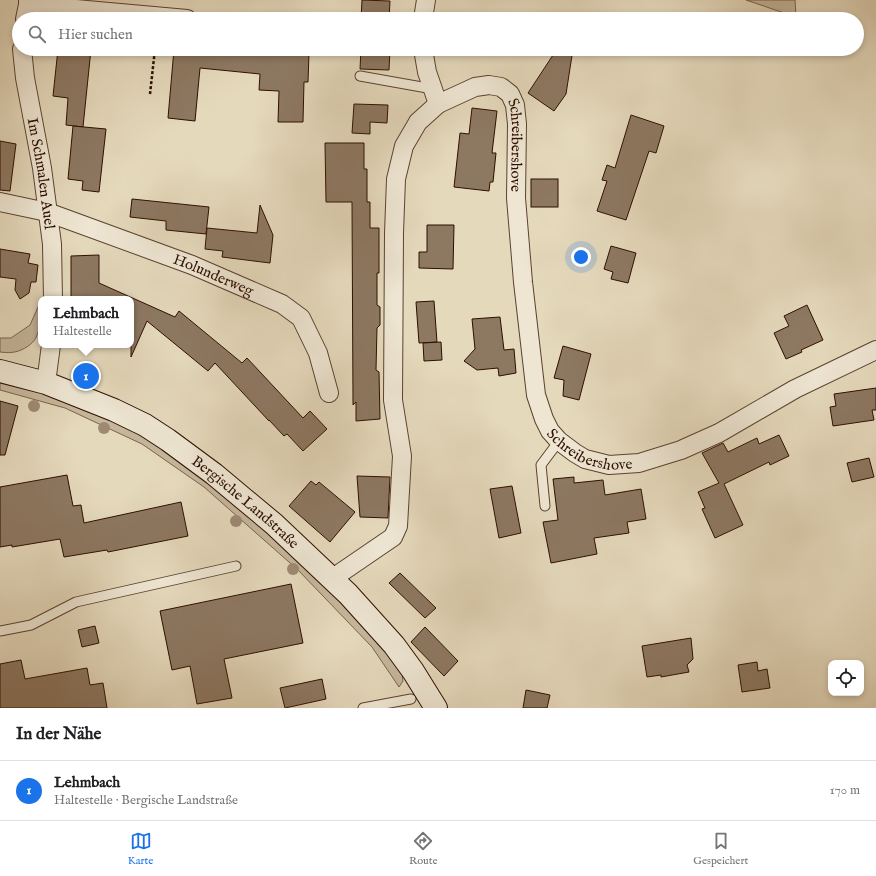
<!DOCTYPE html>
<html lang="de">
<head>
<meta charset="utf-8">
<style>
  :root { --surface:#fff; --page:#f6f6f6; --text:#202124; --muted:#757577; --line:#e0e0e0; --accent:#1a73e8 }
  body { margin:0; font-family:"IM FELL English",serif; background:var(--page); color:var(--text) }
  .controls { position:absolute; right:12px; bottom:12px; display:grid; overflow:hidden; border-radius:8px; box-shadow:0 2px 6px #0003 }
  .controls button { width:36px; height:36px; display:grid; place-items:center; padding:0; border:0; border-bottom:1px solid var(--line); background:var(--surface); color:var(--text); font:20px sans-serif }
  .you { position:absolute; left:581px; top:257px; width:14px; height:14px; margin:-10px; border:3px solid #fff; border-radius:50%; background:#1a73e8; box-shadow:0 0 0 6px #1a73e833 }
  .badge { display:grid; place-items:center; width:26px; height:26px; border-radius:50%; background:var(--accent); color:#fff; font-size:13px; font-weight:700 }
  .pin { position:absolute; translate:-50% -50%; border:2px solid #fff; box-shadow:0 1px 4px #0006 }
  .popup { position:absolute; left:38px; top:296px; width:96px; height:52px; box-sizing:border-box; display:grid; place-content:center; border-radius:8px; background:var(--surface); filter:drop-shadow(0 1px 3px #0005); font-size:13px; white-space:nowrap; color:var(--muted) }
  .popup b { font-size:15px; color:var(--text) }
  .popup::after { content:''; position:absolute; left:50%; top:100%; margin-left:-8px; border:8px solid transparent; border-top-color:var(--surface) }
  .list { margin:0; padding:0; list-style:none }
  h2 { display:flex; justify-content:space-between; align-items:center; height:52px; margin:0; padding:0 16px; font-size:17px }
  h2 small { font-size:13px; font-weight:400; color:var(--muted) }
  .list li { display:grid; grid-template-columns:26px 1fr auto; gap:12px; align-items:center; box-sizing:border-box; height:60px; padding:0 16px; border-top:1px solid var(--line) }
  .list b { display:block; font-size:15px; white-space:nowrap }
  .list p { margin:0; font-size:13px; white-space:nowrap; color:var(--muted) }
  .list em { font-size:13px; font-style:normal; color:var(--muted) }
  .icon { flex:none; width:22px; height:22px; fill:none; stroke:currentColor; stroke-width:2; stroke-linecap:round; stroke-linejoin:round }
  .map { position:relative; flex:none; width:876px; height:708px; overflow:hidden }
  .search { position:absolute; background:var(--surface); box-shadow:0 2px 6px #0003; left:12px; right:12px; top:12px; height:44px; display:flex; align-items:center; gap:10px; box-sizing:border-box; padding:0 14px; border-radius:22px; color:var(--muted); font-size:15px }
  .sheet { height:112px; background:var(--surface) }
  nav { display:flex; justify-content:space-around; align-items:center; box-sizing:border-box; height:56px; border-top:1px solid var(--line); background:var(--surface); font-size:11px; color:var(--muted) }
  nav a { display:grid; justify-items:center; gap:2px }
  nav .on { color:var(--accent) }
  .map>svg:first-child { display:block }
  .green { fill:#c6b79c; stroke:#7a634e }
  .building { fill:#8d7862; stroke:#2d0f00 }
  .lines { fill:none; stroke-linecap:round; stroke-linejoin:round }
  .service-casing { stroke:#5b422f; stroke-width:11 }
  .minor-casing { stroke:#5b422f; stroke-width:20 }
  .secondary-casing { stroke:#2d0f00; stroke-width:24 }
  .path { stroke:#2d0f00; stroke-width:2.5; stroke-dasharray:3 2; stroke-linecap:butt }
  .service { stroke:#eee6d3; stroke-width:9 }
  .minor { stroke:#eee6d3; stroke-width:18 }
  .secondary { stroke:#eee6d3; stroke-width:22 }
  .tree { fill:#9e8a73 }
  .labels { text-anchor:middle; stroke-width:3; stroke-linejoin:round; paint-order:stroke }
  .street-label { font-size:15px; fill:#2d0f00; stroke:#eee6d3 }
</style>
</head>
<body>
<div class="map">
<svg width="876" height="708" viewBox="0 0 876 708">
  <rect width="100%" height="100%" fill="#e5d9bc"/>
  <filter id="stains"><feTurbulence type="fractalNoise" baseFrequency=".005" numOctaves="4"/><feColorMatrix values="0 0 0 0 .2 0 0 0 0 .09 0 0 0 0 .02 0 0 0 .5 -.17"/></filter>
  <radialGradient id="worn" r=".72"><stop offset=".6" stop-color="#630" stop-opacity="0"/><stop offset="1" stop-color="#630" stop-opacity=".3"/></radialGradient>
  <g class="green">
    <polygon points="746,0 795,0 796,17"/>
    <path d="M39,305C40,325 42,341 21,350C14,353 8,353 0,352V338H11L30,325Z"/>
    <polygon points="0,381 44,393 83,407 139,433 208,481 267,531 325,585 381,645 402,674 403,681 399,687 372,647 298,570 204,487 142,444 65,408 0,390"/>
  </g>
  <g class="building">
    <polygon points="362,0 390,1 389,19 361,19"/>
    <polygon points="58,49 91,49 83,127 66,125 68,98 53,96"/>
    <polygon points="174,49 253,49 253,51 309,53 308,82 304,82 303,122 278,122 279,91 259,90 260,74 200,68 195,121 168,118"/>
    <polygon points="361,49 390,49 389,70 360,69"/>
    <polygon points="557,49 573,49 566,94 554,111 528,93"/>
    <polygon points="354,104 388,105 387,123 370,122 370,134 352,133"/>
    <polygon points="472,108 497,111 492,153 496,153 493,182 490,182 489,191 454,187 460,133 469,134"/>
    <polygon points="631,115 664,126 656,153 649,151 626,220 597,211 607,181 602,180 607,165 615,168"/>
    <polygon points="73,126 106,129 99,192 82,190 83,181 68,179"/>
    <polygon points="0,141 16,144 10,191 0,190"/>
    <polygon points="325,143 364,143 364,169 367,169 367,202 370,202 370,228 379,228 379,273 377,273 377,305 380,307 380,325 377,328 376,370 379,372 380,419 356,421 356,402 353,405 352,202 326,202"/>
    <rect x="531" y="179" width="27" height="28"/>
    <polygon points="132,199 209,207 206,234 166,230 166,221 130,217"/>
    <polygon points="260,205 273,235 270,263 222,257 223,251 205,249 207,228 257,233"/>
    <polygon points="427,225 454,225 453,269 419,268 419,252 427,252"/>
    <polygon points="611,246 636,253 628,283 611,279 613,272 604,269"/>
    <polygon points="0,249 30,254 28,263 38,265 36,282 31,282 29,293 20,299 15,290 16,279 0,277"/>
    <polygon points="99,255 99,283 175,317 179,311 242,363 247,358 303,418 310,411 327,429 303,451 287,434 284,436 269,420 269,421 215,363 208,371 147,321 131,357 131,299 71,299 71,256"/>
    <polygon points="434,301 437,342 419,343 416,302"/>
    <polygon points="807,305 823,340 801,350 802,352 786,359 774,333 789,326 784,316"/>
    <polygon points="500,317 504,350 514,349 516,373 499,376 498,368 477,370 464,361 475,349 472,319"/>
    <polygon points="441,342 442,360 424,361 423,343"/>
    <polygon points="563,346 591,354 579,400 563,396 564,380 554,378"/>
    <polygon points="876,388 876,410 872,410 874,420 833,426 830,407 836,406 834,394"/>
    <polygon points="0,401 18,406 5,455 0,455"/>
    <polygon points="779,435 789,456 770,465 769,462 724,484 743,525 715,538 702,509 705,508 698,492 719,483 702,453 723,443 728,452 757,438 759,444"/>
    <polygon points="869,458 874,477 852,482 847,463"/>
    <polygon points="67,475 73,506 81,505 84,523 181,502 188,536 108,552 107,550 64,557 60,539 12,547 12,545 0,547 0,487"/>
    <polygon points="357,476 390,477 388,518 360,517"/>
    <polygon points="574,477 574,483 603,480 605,495 641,489 646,519 627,522 629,533 594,538 597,554 551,563 543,522 558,520 553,479"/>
    <polygon points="311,481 316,485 319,482 355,512 330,542 289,506"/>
    <polygon points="512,486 521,533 499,538 490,489"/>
    <polygon points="400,573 436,608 425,618 389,583"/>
    <polygon points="291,584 303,643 224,659 232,698 197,704 190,666 172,670 160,611"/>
    <polygon points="95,626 99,643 82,647 78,630"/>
    <polygon points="425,627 458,661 444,676 411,642"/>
    <polygon points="691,638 693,659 687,665 689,672 661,677 661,675 647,677 642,646"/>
    <polygon points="21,660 25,679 87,668 90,685 103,683 107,708 0,708 0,664"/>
    <polygon points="757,662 758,671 767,669 770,688 742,692 738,665"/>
    <polygon points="322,679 326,699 285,708 280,688"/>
    <polygon points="526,690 550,695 547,708 523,708"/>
  </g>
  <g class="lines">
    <defs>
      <g id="service">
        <polyline points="360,76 433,89"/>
        <polyline points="545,506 541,465 559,441"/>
        <polyline points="0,631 31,625 76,602 236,566"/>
        <polyline points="363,708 411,699"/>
      </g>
      <g id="minor">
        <polyline points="28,2 65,8 187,19"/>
        <polyline points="25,19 29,0"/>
        <polyline points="423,19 426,0"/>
        <path id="s1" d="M22,49L25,78L42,168L52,244L53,299"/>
        <polyline points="423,49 427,72 438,104"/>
        <path id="s2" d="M0,202L47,212L192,265L282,304L301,318L318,353L329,393"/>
        <polyline points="46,383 51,345"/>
        <path id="s3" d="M333,578L393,537L398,526L402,456L393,400L394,233L396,179L404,146L418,122L438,104L475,87L489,85L501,87L510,94L515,105L517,124L516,198L523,282L536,395L544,419L550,431L559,441L575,453L585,459L609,465L639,463L681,450L719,433L795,389L876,350"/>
      </g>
      <g id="secondary">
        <path id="s4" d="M0,371L46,383L114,410L145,425L168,440L214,474L274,524L348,594L394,645L413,671L436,708"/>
      </g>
    </defs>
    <use href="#service" class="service-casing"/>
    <use href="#minor" class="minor-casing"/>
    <use href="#secondary" class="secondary-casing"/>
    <polyline class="path" points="150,94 155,49"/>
    <use href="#service" class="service"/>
    <use href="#minor" class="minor"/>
    <use href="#secondary" class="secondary"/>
  </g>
  <g class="tree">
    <circle cx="34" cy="406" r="6"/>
    <circle cx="104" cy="428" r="6"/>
    <circle cx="236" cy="521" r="6"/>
    <circle cx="293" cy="569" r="6"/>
  </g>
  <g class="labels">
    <g class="street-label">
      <text dy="5" stroke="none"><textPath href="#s3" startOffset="652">Schreibershove</textPath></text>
      <text dy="5" stroke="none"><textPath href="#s1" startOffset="126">Im Schmalen Auel</textPath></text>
      <text dy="5" stroke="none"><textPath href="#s2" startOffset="226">Holunderweg</textPath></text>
      <text dy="5" stroke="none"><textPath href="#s3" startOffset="988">Schreibershove</textPath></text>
      <text dy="5" stroke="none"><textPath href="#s4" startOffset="282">Bergische Landstraße</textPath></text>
    </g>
  </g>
  <rect width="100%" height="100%" filter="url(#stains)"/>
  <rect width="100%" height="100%" fill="url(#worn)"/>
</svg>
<div class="controls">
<button><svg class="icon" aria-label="locate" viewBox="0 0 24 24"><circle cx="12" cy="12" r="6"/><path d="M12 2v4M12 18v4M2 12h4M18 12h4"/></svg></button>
</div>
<div class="you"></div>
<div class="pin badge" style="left:86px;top:376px">1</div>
<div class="popup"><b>Lehmbach</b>Haltestelle</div>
<div class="search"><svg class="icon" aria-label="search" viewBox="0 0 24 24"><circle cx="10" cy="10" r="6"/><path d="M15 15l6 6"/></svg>Hier suchen</div>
</div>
<section class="sheet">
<h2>In der Nähe<small></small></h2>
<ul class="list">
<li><span class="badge">1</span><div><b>Lehmbach</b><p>Haltestelle · Bergische Landstraße</p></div><em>170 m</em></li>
</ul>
</section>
<nav>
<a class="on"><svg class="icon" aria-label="map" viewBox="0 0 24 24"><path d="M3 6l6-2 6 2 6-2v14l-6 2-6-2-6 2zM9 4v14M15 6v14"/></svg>Karte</a>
<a><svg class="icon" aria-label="directions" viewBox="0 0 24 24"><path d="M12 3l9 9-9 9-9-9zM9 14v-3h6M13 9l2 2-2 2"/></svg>Route</a>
<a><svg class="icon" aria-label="saved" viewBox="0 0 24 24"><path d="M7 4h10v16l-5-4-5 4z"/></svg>Gespeichert</a>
</nav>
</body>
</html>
